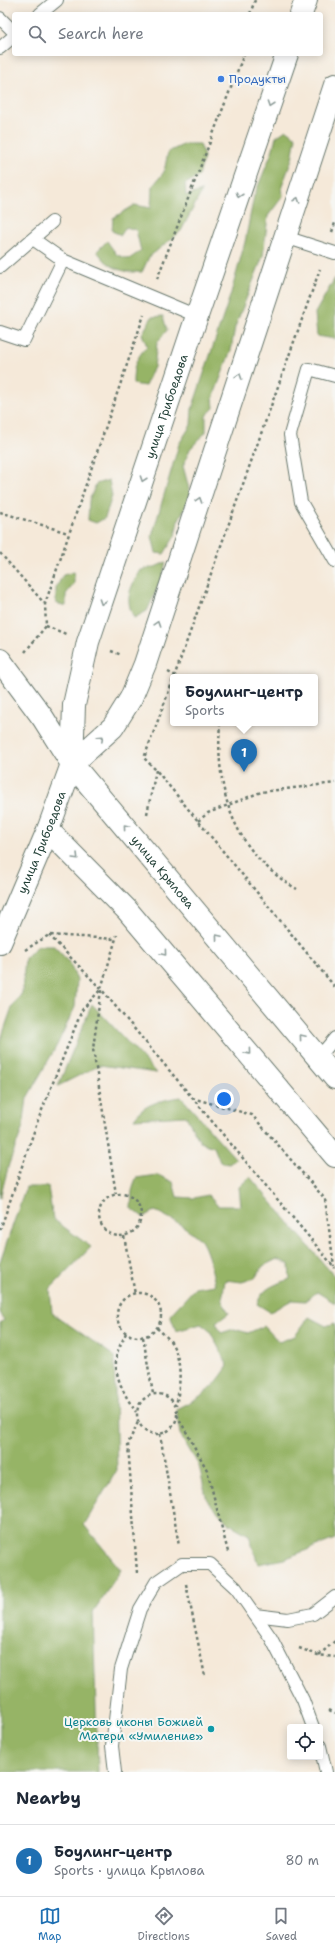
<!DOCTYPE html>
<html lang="en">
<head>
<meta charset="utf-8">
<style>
  :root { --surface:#fff; --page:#f6f6f7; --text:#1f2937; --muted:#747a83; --line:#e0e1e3; --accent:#1f6fb2 }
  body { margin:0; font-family:"Shantell Sans",sans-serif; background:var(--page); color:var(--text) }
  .controls { position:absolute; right:12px; bottom:12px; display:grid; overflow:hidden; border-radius:4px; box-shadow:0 2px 10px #0003 }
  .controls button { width:36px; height:36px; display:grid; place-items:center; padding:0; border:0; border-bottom:1px solid var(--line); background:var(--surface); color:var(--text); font:20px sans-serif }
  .you { position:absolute; left:224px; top:1099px; width:14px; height:14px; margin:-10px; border:3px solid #fff; border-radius:50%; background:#1a73e8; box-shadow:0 0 0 6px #1a73e833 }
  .badge { display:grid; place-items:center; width:26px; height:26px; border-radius:50%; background:var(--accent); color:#fff; font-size:13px; font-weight:700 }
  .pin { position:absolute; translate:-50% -33px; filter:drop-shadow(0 1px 2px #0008) }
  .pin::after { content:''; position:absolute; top:21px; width:14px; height:12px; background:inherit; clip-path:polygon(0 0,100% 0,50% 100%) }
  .popup { position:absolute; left:170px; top:674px; width:148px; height:52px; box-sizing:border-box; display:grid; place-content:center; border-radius:4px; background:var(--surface); filter:drop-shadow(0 1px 3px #0005); font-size:13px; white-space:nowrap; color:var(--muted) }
  .popup b { font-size:15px; color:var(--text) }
  .popup::after { content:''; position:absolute; left:50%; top:100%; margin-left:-8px; border:8px solid transparent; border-top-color:var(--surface) }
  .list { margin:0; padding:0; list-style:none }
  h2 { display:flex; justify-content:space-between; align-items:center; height:52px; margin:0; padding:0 16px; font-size:17px }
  h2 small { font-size:13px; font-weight:400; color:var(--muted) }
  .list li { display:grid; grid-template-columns:26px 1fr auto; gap:12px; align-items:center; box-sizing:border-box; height:72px; padding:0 16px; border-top:1px solid var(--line) }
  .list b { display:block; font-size:15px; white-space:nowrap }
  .list p { margin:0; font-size:13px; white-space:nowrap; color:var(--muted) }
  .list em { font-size:13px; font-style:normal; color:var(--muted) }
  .icon { flex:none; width:22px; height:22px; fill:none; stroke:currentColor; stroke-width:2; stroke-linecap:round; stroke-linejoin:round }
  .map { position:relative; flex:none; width:335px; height:1772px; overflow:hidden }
  .search { position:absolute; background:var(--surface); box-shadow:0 2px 10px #0003; left:12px; right:12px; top:12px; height:44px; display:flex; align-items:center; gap:10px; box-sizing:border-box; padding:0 14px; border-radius:4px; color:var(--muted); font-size:15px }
  .sheet { height:124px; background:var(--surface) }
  nav { display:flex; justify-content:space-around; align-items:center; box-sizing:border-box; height:56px; border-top:1px solid var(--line); background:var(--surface); font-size:11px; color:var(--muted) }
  nav a { display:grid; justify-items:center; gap:2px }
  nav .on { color:var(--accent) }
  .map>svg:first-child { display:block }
  .forest { fill:#96b466; stroke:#5a784d }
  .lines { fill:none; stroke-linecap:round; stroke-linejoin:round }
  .service-casing { stroke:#6a796e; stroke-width:14 }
  .minor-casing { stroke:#6a796e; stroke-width:24 }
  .secondary-casing { stroke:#6a796e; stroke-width:24 }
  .path { stroke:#6a796e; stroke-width:2.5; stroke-dasharray:3 3; stroke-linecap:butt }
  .service { stroke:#fff; stroke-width:12 }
  .minor { stroke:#fff; stroke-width:22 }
  .secondary { stroke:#fff; stroke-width:22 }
  .oneway { stroke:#8f9e9a }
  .shop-dot { fill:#3f7fe0; stroke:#f6f6f2; stroke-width:1.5 }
  .culture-dot { fill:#0f9aa8; stroke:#f6f6f2; stroke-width:1.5 }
  .labels { text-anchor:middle; stroke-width:4; stroke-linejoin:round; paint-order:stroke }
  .shop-label { font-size:12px; fill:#366cbe; stroke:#f6f6f2; text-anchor:start }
  .street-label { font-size:12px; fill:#1f3d34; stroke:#f6f6f2 }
  .culture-label { font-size:12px; fill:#0d838f; stroke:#f6f6f2; text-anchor:end }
</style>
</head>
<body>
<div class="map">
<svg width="335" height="1772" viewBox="0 0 335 1772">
  <rect width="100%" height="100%" fill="#f6f6f2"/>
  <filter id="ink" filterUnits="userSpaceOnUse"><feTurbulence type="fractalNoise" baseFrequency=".025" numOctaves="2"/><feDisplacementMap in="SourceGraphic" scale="8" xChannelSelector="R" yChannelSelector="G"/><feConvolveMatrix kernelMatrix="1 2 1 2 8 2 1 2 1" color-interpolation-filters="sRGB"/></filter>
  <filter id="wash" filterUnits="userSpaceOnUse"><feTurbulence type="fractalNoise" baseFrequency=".012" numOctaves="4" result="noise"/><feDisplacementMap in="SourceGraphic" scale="16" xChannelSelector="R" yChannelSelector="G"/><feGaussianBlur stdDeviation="0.9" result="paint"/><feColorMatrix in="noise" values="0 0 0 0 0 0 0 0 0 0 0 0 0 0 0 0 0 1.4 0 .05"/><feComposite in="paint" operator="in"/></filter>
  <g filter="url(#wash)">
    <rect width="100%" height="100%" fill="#f5e9d9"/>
    <g class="forest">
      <polygon points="286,130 296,137 292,159 282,186 283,196 268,216 263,256 235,327 231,350 213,398 214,408 206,416 206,432 190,449 183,466 191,496 178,521 175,536 164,554 156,553 152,536 179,444 191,425 192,409 231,293 245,242 254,196 272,152 276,137"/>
      <path d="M185,144H200L204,157L199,176L185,184L186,196L202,191L181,231L149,257L142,272C121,273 109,268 97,251L107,241L117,255L129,259L141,251L136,230L126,227L121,235L112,231L113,218L135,205L151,208L152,187L164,172L168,152Z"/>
      <polygon points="335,278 335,339 317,336 315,313"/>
      <path d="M163,316L167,330L157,343L154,367L145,386L133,384C133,366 135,360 147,346L142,334L152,317Z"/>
      <polygon points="109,480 112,496 105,518 96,523 88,520 89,501 96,484"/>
      <path d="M166,562L162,578L147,611L134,618C124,598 130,588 141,570L155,567Z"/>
      <polygon points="74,572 74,584 66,594 66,606 56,603 56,588 63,575"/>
      <polygon points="38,946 54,946 69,962 77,980 75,1007 57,1045 27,1098 23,1127 9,1164 0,1198 0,1042 12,1007 22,993 25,958"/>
      <polygon points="92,1004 156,1073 100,1065 58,1086"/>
      <path d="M181,1097L236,1159L229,1164L220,1162L214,1147L200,1142L186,1116L134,1119C144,1103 163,1100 181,1097Z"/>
      <path d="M158,1175L173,1182L177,1197L194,1198L208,1195L218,1206H241L239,1187L250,1177L335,1277V1303L317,1292L305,1301L292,1300L270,1312L257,1304C263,1287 275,1285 290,1279L289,1264L277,1259L263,1266L255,1278L242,1282L225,1280L222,1301L229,1313L216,1323L221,1333L234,1329L248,1333L264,1326L279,1342L295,1336L309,1317L326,1326L335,1323V1539L284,1559L258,1564L249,1535L228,1523L207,1500L199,1466L180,1434L176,1409C202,1396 212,1391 228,1366L210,1331L201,1324L176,1331L170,1315L195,1288L215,1285C212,1270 209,1255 202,1242C197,1233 165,1215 155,1211L143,1217L131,1208L132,1191L136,1178Z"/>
      <polygon points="26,1187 48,1187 53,1219 91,1247 50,1289 52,1313 114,1356 117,1470 84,1525 121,1570 93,1612 98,1772 0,1772 0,1323 4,1320 0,1312 0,1262"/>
    </g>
  </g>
  <g filter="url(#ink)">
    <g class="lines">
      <defs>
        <g id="service">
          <polyline points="40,14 57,0"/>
          <polyline points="0,18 14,32"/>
          <polyline points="0,48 14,36"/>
          <polyline points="285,237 335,253"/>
          <polyline points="33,239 63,260 197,316"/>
          <polyline points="0,267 52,222"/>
          <polyline points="0,332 24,340 63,260"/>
          <polyline points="335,376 309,369 290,435 301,502 335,561"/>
          <polyline points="319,1057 335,1038"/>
          <polyline points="255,1615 288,1619 313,1614 335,1597"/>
          <polyline points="320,1746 326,1772"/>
          <polyline points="115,1772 112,1746 121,1669 140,1609 156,1582 182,1564 210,1564 236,1588 271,1638 303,1700 313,1727"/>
        </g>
        <polyline id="minor" points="0,660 43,718 72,764"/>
        <g id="secondary">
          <polyline points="301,14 306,0"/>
          <polyline points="72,764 113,727 131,698 145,664 335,85"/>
          <path id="s1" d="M72,764L335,1078"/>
          <polyline points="48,830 127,910 335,1156"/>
          <path id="s2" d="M0,943L48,830L72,764L74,705L88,642L197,316L287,54"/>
        </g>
      </defs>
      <use href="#service" class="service-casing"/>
      <use href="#minor" class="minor-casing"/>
      <use href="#secondary" class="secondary-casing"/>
      <g class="path">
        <polyline points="250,14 255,0"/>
        <polyline points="332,232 335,223"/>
        <polyline points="157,279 244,54"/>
        <polyline points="0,512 68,533"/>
        <polyline points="0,553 44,603"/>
        <polyline points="46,626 66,634"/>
        <polyline points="111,651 122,655"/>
        <polyline points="25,652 46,626 45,604 144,315"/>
        <polyline points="168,672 178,677"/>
        <polyline points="174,677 320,269"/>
        <polyline points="173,680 144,758 156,770 335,987"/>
        <path d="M220,723C215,792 234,853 297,889"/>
        <polyline points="147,814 156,770"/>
        <polyline points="198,821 208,813 261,792 335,783"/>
        <polyline points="49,935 101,989 335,1268"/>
        <polyline points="25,950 49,935 115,939"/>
        <polyline points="101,990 93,1049 116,1194"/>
        <polyline points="192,1098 252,1115 325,1199 334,1266"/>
        <circle cx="120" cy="1215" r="21"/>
        <polyline points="0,1230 38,1120 82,1010 101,989 117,935"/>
        <polyline points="124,1236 135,1294"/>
        <circle cx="139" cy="1315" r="22"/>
        <path d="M157,1328C162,1333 169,1338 172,1344C183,1363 180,1385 176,1406"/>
        <path d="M126,1333C123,1340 119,1347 117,1353C112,1374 125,1396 136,1412"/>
        <polyline points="143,1337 153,1394"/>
        <circle cx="157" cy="1414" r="20"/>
        <polyline points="177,1415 207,1470 228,1552"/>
        <polyline points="160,1434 179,1546"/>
        <polyline points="137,1573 128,1444 138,1422"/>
        <polyline points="186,1584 205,1676"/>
        <polyline points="299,1648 318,1655 335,1657"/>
        <polyline points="319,1655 335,1641"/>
        <polyline points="329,1710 335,1713"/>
      </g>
      <use href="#service" class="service"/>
      <use href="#minor" class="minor"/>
      <use href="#secondary" class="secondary"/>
    </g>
    <defs><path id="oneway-chevron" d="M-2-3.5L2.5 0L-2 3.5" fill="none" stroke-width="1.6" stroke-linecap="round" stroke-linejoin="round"/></defs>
    <g class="oneway">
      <use href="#oneway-chevron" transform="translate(270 104) rotate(109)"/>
      <use href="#oneway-chevron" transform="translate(239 195) rotate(109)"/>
      <use href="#oneway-chevron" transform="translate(297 200) rotate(-71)"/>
      <use href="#oneway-chevron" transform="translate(239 376) rotate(-72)"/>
      <use href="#oneway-chevron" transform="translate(143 479) rotate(109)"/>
      <use href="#oneway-chevron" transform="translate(199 500) rotate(-72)"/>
      <use href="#oneway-chevron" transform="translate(102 602) rotate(109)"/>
      <use href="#oneway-chevron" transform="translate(158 623) rotate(-72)"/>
      <use href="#oneway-chevron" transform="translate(101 738) rotate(-42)"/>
      <use href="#oneway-chevron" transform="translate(126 827) rotate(-130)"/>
      <use href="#oneway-chevron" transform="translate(76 857) rotate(45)"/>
      <use href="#oneway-chevron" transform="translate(218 937) rotate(-130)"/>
      <use href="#oneway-chevron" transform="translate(164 953) rotate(50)"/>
      <use href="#oneway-chevron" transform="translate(302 1037) rotate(-130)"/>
      <use href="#oneway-chevron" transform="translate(248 1052) rotate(50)"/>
    </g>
  </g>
  <circle class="shop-dot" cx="221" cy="79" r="4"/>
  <circle class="culture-dot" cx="211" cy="1729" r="4"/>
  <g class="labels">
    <g class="shop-label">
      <text x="229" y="83">Продукты</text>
    </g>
    <g class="street-label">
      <text dy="4" stroke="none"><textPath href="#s2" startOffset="565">улица Грибоедова</textPath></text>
      <text dy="4" stroke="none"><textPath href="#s2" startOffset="109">улица Грибоедова</textPath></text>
      <text dy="4" stroke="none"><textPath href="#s1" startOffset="141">улица Крылова</textPath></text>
    </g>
    <g class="culture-label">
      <text x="203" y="1726">Церковь иконы Божией<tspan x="203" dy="14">Матери «Умиление»</tspan></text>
    </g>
  </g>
</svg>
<div class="controls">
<button><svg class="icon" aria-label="locate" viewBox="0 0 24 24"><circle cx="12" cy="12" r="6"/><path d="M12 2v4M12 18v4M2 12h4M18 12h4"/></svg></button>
</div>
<div class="you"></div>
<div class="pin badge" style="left:244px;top:772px">1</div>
<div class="popup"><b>Боулинг-центр</b>Sports</div>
<div class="search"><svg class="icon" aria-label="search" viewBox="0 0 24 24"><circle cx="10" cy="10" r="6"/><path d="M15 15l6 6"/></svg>Search here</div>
</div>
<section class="sheet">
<h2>Nearby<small></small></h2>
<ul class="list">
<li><span class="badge">1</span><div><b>Боулинг-центр</b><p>Sports · улица Крылова</p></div><em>80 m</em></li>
</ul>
</section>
<nav>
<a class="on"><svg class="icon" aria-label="map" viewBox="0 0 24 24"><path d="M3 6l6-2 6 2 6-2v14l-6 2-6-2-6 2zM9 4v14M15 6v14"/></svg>Map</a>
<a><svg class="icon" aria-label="directions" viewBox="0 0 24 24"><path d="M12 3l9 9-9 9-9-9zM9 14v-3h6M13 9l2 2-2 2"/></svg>Directions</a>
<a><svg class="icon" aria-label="saved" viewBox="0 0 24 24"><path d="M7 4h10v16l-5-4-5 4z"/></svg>Saved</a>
</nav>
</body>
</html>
